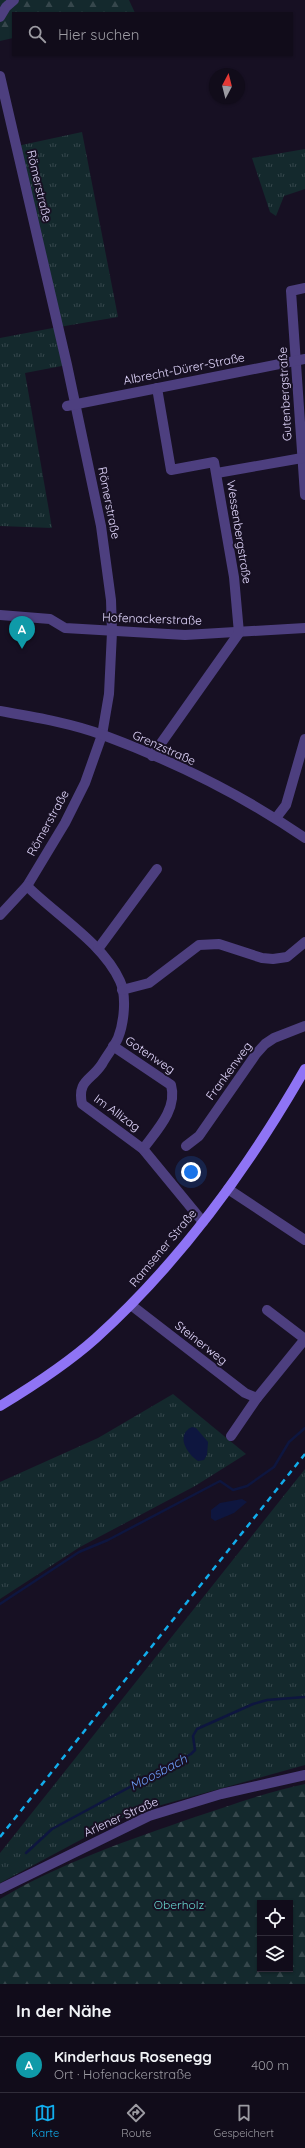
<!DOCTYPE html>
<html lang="de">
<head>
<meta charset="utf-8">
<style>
  :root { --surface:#110c1a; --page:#1a1523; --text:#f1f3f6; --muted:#9c9ba2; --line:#302c39; --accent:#12adec }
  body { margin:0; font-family:Quicksand,sans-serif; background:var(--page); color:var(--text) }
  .controls { position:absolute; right:12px; bottom:12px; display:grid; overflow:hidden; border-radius:0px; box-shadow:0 1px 3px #0004 }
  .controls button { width:36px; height:36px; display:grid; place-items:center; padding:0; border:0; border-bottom:1px solid var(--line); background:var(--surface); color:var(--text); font:20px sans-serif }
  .compass { position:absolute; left:209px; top:68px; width:36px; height:36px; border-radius:50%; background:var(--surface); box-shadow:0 1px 3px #0004; rotate:7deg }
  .you { position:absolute; left:191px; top:1172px; width:14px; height:14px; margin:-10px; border:3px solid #fff; border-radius:50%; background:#1a73e8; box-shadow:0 0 0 6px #1a73e833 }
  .badge { display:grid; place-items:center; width:26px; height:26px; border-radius:50%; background:var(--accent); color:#fff; font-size:13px; font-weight:700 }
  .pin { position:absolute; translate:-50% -33px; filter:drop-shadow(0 1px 2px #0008) }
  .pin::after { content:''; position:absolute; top:21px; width:14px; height:12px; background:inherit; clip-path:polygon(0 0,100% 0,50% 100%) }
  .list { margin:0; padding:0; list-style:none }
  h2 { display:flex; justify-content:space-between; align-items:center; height:52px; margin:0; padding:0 16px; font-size:17px }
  h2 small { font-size:13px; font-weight:400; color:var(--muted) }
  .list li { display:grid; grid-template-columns:26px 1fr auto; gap:12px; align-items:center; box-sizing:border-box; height:56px; padding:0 16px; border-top:1px solid var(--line) }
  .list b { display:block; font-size:15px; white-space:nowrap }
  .list p { margin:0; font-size:13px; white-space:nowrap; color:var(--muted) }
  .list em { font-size:13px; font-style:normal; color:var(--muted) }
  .icon { flex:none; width:22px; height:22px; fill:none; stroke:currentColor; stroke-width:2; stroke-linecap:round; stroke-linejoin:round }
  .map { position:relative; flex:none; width:305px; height:1984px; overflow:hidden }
  .search { position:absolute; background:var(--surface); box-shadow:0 1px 3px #0004; left:12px; right:12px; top:12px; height:44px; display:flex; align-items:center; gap:10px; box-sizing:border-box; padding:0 14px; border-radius:0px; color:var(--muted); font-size:15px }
  .sheet { height:108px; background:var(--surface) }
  nav { display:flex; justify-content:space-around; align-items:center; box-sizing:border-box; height:56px; border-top:1px solid var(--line); background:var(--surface); font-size:11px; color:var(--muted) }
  nav a { display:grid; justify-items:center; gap:2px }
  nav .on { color:var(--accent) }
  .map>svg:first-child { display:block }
  .grass { fill:url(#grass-tufts) }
  .forest { fill:url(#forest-firs); fill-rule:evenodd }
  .water { fill:#0e163f }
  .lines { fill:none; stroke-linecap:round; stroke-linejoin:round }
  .stream { stroke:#0e163f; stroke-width:2.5 }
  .minor { stroke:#4d3f7f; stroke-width:10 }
  .tertiary { stroke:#4d3f7f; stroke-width:10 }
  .secondary { stroke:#8f74f5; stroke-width:10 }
  .rail { stroke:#12adec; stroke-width:2.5; stroke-dasharray:6 5; stroke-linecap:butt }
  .labels { text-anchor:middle; stroke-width:4; stroke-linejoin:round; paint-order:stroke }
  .street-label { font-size:12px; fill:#e1d6fc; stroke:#171023 }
  .park-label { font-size:12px; fill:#67d7d0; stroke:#171023 }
  .water-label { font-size:13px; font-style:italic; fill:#6b9bf4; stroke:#171023 }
</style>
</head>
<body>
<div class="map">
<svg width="305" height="1984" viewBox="0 0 305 1984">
  <defs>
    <pattern id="grass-tufts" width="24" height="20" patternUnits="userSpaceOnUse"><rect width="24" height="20" fill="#14292d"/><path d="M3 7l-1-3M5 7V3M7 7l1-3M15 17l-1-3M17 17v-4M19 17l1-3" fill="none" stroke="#36474c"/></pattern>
    <pattern id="forest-firs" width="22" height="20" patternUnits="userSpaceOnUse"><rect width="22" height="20" fill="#14292d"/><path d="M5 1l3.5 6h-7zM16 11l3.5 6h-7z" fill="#36474c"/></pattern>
  </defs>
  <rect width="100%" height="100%" fill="#171023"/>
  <g class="grass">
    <polygon points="82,132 118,317 59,327 67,365 25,373 52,528 0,526 0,338 58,327 17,146"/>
    <polygon points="305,149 305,189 284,196 276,216 270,212 252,158"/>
    <polygon points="173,1394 246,1454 195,1486 80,1547 0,1599 0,1482 98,1438"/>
    <polygon points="305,1469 305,1765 129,1814 0,1883 0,1853"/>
  </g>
  <g class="forest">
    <polygon points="0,0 129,0 135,13 13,13 13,38 0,41"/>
    <path d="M305,1784V1984H0V1899C60,1863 129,1840 195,1817C231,1805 267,1792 305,1784ZM260,1903H290V1969H260Z"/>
  </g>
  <g class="water">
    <path d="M192,1427L196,1428L208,1442L207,1455L204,1460L198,1461C187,1454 175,1435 192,1427Z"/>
    <polygon points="242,1499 247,1502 234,1513 215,1521 211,1518 211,1510 220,1503"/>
  </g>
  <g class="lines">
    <g class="stream">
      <polyline points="0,1604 79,1552 108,1540 220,1481 233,1490 247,1486 274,1467 289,1442 305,1428"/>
      <polyline points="26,1853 52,1829 191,1754 195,1750 193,1736 197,1729 253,1704 267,1700 305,1697"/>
    </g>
    <g class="minor">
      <polyline points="0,17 6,7 14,0"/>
      <polyline points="0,76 67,365 101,526 111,600 112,632 109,694 102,735 85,783 65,823 27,886 0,915"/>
      <polyline points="305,288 291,291 305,495"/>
      <polyline points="67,406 305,359"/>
      <polyline points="217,473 302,458"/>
      <polyline points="0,615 50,619 65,628 185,635 305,628"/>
      <path d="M0,711C34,717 71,723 103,735C173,761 244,796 305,838"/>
      <polyline points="152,756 239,633 234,577 214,462 171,470 157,388"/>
      <polyline points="276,818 286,805 305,739"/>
      <path d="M27,886C56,915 103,943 120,981C127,996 124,1023 118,1038C114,1047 107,1055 102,1064C91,1081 77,1080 82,1104L143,1149L203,1222"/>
      <polyline points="98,949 157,869"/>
      <polyline points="122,990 149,983 199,945 219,944 262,958 273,959 287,957 305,942"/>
      <path d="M113,1046L171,1085C178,1109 156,1131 143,1149"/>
      <polyline points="186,1146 199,1136 256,1054 265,1044 274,1038 305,1026"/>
      <polyline points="228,1189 305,1240"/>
      <polyline points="131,1305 245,1393 257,1398"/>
      <polyline points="267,1310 305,1339"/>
      <polyline points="231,1436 257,1398 305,1339"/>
    </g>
    <polyline class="tertiary" points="0,1889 149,1816 221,1794 305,1775"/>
    <path class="secondary" d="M0,1406C33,1386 67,1364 96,1338C180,1262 249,1167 305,1069"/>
    <polyline class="rail" points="0,1837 305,1454"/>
  </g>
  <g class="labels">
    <g class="street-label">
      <text transform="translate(39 186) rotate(77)" y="4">Römerstraße</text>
      <text transform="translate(184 369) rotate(-11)" y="4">Albrecht-Dürer-Straße</text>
      <text transform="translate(285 394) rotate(-93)" y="4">Gutenbergstraße</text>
      <text transform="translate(109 503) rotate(79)" y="4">Römerstraße</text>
      <text transform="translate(239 532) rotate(81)" y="4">Wessenbergstraße</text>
      <text transform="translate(152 619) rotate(2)" y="4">Hofenackerstraße</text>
      <text transform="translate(164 748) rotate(24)" y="4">Grenzstraße</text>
      <text transform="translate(48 823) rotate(-61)" y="4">Römerstraße</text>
      <text transform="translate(150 1055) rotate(34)" y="4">Gotenweg</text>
      <text transform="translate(229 1071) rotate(-54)" y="4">Frankenweg</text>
      <text transform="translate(117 1113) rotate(36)" y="4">Im Allizag</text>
      <text transform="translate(163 1248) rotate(-50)" y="4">Ramsener Straße</text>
      <text transform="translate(201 1343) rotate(38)" y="4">Steinerweg</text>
      <text transform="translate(121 1817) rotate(-24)" y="4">Arlener Straße</text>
    </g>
    <g class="park-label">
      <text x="179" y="1909">Oberholz</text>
    </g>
    <g class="water-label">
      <text transform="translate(158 1772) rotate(-28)" y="5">Moosbach</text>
    </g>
  </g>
</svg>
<div class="controls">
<button><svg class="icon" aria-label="locate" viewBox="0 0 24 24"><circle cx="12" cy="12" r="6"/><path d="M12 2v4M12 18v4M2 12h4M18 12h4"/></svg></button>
<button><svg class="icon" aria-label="layers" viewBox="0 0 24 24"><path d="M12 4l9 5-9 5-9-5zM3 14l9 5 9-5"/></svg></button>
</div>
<svg class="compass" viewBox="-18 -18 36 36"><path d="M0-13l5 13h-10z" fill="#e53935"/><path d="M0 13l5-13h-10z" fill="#9c9ba2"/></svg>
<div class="you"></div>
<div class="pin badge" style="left:22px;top:649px;background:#0f9aa8">A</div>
<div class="search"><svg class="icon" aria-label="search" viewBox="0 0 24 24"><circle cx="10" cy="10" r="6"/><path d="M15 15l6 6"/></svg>Hier suchen</div>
</div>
<section class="sheet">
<h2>In der Nähe<small></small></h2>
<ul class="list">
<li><span class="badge" style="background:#0f9aa8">A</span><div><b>Kinderhaus Rosenegg</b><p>Ort · Hofenackerstraße</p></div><em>400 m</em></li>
</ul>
</section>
<nav>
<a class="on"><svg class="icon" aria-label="map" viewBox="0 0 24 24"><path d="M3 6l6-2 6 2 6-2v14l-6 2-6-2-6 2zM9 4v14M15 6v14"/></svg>Karte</a>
<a><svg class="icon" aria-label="directions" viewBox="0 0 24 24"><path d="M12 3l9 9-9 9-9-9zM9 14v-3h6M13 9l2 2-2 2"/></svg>Route</a>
<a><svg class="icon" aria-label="saved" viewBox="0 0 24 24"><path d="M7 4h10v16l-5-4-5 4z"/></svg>Gespeichert</a>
</nav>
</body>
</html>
